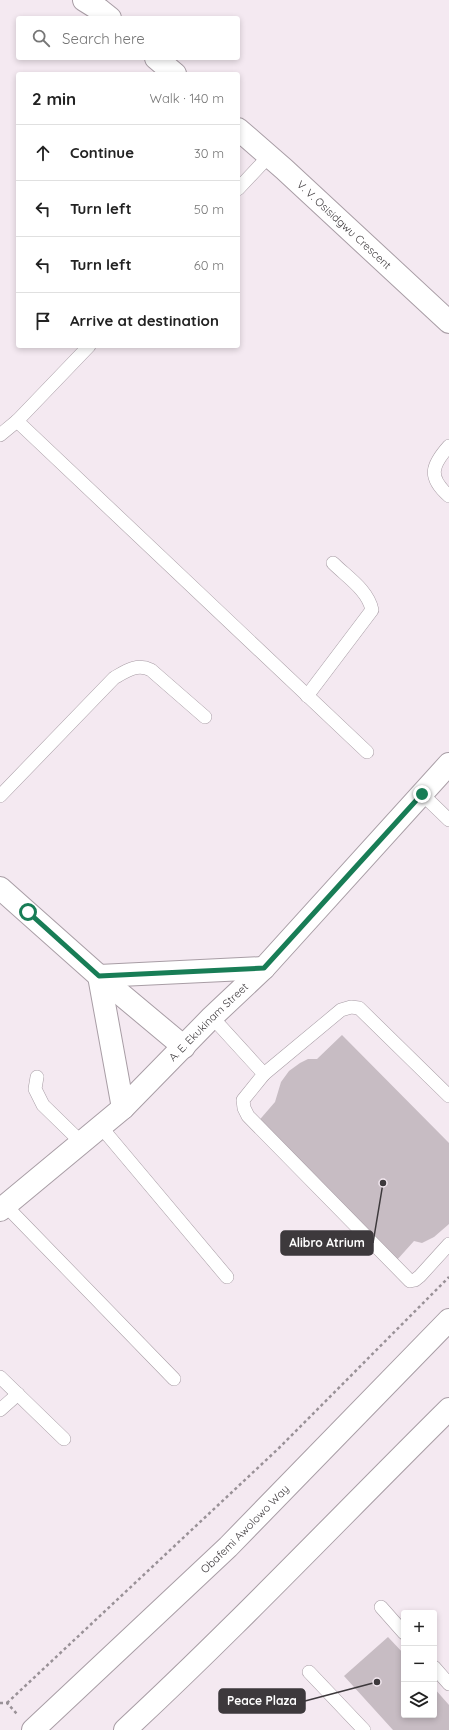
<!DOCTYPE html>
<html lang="en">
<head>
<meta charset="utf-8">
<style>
  :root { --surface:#fff; --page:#f6f6f6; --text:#222; --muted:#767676; --line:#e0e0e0 }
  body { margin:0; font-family:Quicksand,sans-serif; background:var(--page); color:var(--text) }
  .controls { position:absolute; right:12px; bottom:12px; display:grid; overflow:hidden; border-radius:4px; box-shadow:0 2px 6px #0003 }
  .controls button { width:36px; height:36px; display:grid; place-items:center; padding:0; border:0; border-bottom:1px solid var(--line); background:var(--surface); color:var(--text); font:20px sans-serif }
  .stop { position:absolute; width:12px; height:12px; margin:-9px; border:3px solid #187d56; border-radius:50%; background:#fff }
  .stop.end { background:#187d56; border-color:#fff; box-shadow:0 1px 4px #0008 }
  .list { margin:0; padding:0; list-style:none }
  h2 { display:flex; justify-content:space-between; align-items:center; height:52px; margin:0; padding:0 16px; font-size:17px }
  h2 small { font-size:13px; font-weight:400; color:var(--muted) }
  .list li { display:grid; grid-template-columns:26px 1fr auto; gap:12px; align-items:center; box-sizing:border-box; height:56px; padding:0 16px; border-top:1px solid var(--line) }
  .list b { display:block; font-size:15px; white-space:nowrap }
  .list em { font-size:13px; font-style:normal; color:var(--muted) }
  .icon { flex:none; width:22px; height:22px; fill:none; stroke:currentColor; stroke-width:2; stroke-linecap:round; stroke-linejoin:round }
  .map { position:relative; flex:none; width:449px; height:1730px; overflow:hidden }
  .search { position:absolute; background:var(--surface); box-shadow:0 2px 6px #0003; left:16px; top:16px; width:224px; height:44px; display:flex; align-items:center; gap:10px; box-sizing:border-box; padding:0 14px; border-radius:4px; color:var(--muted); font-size:15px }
  .panel { position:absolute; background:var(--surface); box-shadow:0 2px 6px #0003; left:16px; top:72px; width:224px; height:276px; border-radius:4px }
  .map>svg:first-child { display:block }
  .building { fill:#c7bcc3 }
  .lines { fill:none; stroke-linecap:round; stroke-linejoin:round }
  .lane-casing { stroke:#a89da5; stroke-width:14 }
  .street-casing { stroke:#a89da5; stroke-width:24 }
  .secondary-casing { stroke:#a89da5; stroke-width:24 }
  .path { stroke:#999197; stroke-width:2.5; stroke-dasharray:3 3; stroke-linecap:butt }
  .lane { stroke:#fff; stroke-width:13 }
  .street { stroke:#fff; stroke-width:22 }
  .secondary { stroke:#fff; stroke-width:22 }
  .route { stroke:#187d56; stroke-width:5 }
  .labels { text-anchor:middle; stroke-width:3; stroke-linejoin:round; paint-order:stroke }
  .street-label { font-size:11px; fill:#3d393c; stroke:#f4e9f1 }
  .leader { fill:none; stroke:#3d393c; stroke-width:1.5 }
  .callout-dot { fill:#3d393c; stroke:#f4e9f1; stroke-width:1.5 }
  .callout { fill:#3d393c; stroke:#3d393c; stroke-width:1.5 }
  .callout-label { font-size:12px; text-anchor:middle; font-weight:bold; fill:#fff }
</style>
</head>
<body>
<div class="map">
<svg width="449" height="1730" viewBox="0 0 449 1730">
  <rect width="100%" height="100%" fill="#f4e9f1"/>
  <g class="building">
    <polygon points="342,1035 449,1143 449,1224 434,1237 422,1243 414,1241 396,1261 256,1124 275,1102 281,1082 289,1071 300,1063 308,1059 317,1059"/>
    <polygon points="388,1637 404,1654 404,1715 434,1715 434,1688 449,1705 449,1730 393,1730 344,1676"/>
  </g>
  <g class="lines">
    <defs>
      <g id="lane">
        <polyline points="238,189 269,156"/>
        <polyline points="17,421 367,752"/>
        <polyline points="0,435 17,421 89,346"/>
        <path d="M449,446C432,465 427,477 449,496"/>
        <path d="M307,696L372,610C368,590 347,577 333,563"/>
        <polyline points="422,794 449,820"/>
        <path d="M0,796L114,678C126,671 137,663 151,670L205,717"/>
        <polyline points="212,1017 264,1074 243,1100 244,1108 248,1116 410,1281 415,1280 420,1276 449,1244"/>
        <polyline points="264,1074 341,1010 351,1007 359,1008 449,1096"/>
        <polyline points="37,1077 35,1089 43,1105 82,1143"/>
        <polyline points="101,1127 227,1277"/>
        <polyline points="5,1205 174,1379"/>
        <polyline points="0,1377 64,1439"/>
        <polyline points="0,1410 18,1394"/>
        <polyline points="381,1607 404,1633"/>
        <polyline points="434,1667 449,1684"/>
        <polyline points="309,1672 364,1730"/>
      </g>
      <g id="street">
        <polyline points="84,0 100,10 110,18"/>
        <polyline points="156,58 175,74"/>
        <path id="s1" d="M238,129L284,169L449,322"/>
        <polyline points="0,888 99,976 184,1047"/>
        <polyline points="123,1108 99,976 264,968"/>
        <path id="s2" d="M0,1210L123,1108L212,1017L264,968L449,764"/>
      </g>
      <g id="secondary">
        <path id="s3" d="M33,1730L228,1547L449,1320"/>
        <path d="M125,1730C237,1626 341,1516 449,1409"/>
      </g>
    </defs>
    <use href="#lane" class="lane-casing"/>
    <use href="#street" class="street-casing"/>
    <use href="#secondary" class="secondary-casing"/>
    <g class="path">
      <polyline points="0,1703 7,1703 17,1714"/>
      <polyline points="7,1703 279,1448 449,1277"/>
    </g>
    <use href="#lane" class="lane"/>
    <use href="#street" class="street"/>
    <use href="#secondary" class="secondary"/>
  </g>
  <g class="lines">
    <polyline class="route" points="28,912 99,976 264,968 422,794"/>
  </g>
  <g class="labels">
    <g class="street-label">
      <text dy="4" stroke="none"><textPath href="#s1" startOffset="143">V. V. Osisidgwu Crescent</textPath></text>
      <text dy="4" stroke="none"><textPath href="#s2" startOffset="281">A. E. Ekukinam Street</textPath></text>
      <text dy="4" stroke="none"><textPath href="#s3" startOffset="292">Obafemi Awolowo Way</textPath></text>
    </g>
  </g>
  <path class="leader" d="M383 1183L373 1243M377 1682L305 1701"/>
  <g class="callout-dot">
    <circle cx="383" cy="1183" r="4"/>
    <circle cx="377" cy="1682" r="4"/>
  </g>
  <g class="callout">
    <rect x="281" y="1231" width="92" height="24" rx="4"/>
    <rect x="219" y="1689" width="86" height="24" rx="4"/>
  </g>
  <g class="callout-label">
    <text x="327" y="1247">Alibro Atrium</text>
    <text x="262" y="1705">Peace Plaza</text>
  </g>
</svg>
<div class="controls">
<button>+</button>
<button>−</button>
<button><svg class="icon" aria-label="layers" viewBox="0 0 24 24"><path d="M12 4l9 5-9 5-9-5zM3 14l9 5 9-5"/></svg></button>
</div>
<div class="stop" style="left:28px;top:912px"></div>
<div class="stop end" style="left:422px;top:794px"></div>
<div class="search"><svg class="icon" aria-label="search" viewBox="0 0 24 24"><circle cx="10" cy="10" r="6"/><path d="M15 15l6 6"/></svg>Search here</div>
<section class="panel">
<h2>2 min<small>Walk · 140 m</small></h2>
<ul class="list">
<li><svg class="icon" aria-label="ahead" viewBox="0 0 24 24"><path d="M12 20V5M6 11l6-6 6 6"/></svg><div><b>Continue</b></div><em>30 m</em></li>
<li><svg class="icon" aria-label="left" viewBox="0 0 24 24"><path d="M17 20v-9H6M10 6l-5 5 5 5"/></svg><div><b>Turn left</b></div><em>50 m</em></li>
<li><svg class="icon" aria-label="left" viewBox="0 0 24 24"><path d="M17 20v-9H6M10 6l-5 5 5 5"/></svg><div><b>Turn left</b></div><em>60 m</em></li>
<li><svg class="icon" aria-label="arrive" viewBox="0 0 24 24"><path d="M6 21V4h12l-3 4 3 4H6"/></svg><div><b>Arrive at destination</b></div></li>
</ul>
</section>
</div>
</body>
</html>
